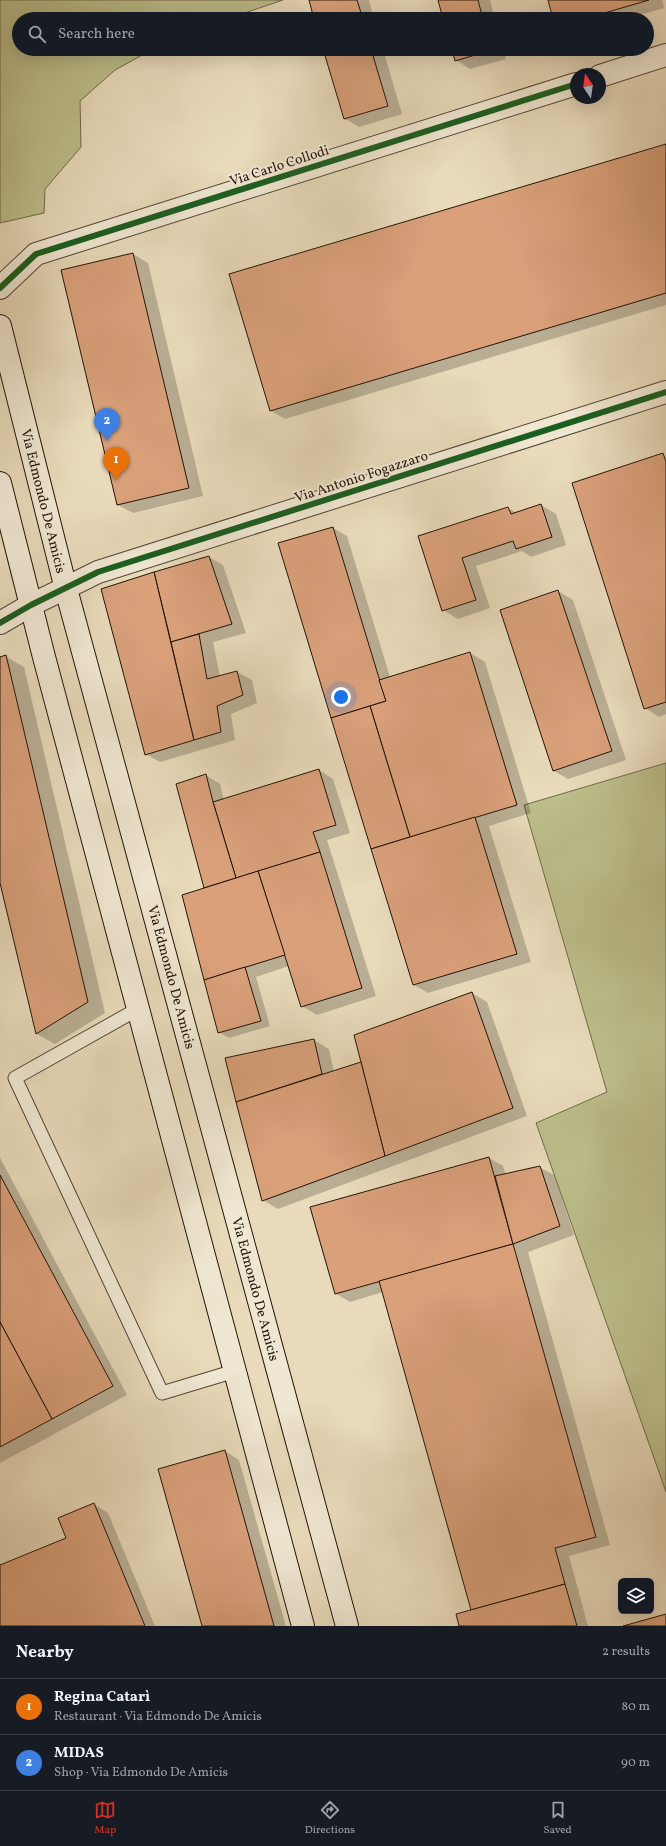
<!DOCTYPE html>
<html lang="en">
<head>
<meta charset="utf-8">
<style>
  :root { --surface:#171b24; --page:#242831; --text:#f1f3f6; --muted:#9ea1a6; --line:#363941; --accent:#d93025 }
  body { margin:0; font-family:Vollkorn,serif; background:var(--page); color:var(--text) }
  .controls { position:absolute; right:12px; bottom:12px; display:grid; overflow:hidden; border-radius:6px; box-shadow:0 4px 16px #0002 }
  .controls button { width:36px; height:36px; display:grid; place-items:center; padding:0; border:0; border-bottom:1px solid var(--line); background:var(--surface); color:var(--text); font:20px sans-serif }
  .compass { position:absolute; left:570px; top:68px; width:36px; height:36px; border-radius:50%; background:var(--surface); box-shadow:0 4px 16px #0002; rotate:347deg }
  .you { position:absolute; left:341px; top:697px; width:14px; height:14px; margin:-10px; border:3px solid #fff; border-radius:50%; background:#1a73e8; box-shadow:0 0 0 6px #1a73e833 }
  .badge { display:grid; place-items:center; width:26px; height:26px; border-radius:50%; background:var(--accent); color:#fff; font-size:13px; font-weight:700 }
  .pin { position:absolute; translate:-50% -33px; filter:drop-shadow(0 1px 2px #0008) }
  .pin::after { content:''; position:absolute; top:21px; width:14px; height:12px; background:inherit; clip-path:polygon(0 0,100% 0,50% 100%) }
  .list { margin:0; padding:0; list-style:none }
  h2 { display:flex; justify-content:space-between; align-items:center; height:52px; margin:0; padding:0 16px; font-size:17px }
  h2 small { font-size:13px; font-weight:400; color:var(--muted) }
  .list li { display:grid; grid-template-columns:26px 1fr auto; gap:12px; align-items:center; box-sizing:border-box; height:56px; padding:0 16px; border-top:1px solid var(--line) }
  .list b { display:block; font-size:15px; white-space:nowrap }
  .list p { margin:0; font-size:13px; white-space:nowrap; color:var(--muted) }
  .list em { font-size:13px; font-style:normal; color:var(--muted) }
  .icon { flex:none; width:22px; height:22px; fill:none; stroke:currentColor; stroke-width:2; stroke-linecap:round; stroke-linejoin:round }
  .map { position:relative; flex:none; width:666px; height:1626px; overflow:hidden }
  .search { position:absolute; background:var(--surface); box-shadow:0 4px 16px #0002; left:12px; right:12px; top:12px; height:44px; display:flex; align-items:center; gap:10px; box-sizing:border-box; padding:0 14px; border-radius:22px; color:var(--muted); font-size:15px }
  .sheet { height:164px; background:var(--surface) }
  nav { display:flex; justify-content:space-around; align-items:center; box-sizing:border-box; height:56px; border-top:1px solid var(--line); background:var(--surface); font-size:11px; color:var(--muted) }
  nav a { display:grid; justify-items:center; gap:2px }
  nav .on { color:var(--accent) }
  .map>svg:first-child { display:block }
  .green { fill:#bcbe8b; stroke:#70694a }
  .shadow { fill:#0003 }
  .building { fill:#d9a07a; stroke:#231409 }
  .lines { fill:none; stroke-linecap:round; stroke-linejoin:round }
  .service-casing { stroke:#544635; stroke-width:15 }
  .minor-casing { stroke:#544635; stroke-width:24 }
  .secondary-casing { stroke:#231409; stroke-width:24 }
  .service { stroke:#f0e7d2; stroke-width:13 }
  .minor { stroke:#f0e7d2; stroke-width:22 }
  .secondary { stroke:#f0e7d2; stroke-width:22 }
  .cycleway-casing { stroke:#f0e7d2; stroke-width:8 }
  .cycleway { stroke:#1b5e20; stroke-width:6 }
  .labels { text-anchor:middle; stroke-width:4; stroke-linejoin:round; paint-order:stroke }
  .street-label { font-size:14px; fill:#231409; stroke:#f0e7d2 }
</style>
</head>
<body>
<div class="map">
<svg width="666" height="1626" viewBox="0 0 666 1626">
  <rect width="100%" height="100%" fill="#e8daba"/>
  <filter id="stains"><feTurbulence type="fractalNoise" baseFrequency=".005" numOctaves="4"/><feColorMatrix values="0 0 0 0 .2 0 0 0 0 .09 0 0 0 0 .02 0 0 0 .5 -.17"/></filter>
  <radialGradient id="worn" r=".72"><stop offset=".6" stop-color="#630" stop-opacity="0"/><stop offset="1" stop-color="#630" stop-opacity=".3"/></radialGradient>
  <g class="green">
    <polygon points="0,0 283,0 227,19 19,19 19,49 153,49 115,70 80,101 81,147 45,189 44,213 0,223"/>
    <polygon points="666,763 666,1492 536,1123 607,1092 524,805"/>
  </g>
  <g class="shadow">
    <polygon points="310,0 369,0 374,19 315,19"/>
    <polygon points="439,0 490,0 495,19 444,19"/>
    <polygon points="549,0 662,0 664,8 626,19 554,19"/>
    <polygon points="324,49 383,49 402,114 359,127 344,118"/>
    <polygon points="453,49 504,49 506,59 470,69 456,60"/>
    <polygon points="666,145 666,305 285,419 271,411"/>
    <polygon points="133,254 148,263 203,496 133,513 118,505 62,271"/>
    <polygon points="663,455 666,456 666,714 659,717 645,708"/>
    <polygon points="541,505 556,514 566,545 531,557 522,551 476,566 490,608 458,619 443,610 419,537 508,508 517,513"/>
    <polygon points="333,528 347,536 390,677 470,653 485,662 531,813 489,826 531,962 428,993 414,985 280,544"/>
    <polygon points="209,557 223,565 246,633 213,642 220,677 237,672 252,680 257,703 231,714 235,740 160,762 146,754 102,589"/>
    <polygon points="558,591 573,600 626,760 568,779 554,771"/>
    <polygon points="5,656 24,667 105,1013 55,1044 37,1034 0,878 0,658"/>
    <polygon points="319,770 333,779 350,833 327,840 376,996 317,1015 302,1006 289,966 256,977 270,1026 229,1038 219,1032 205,888 177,785 206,775 220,784 224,800"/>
    <polygon points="472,993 487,1002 527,1116 278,1209 263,1200 226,1059 314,1040 329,1049 334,1072 362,1063"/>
    <polygon points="0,1158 127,1395 0,1463"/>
    <polygon points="489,1158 503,1166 506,1175 539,1167 554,1175 574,1235 528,1252 610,1545 569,1556 588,1626 460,1626 472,1610 383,1292 350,1302 335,1293"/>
    <polygon points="225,1451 239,1460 286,1626 203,1626"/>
    <polygon points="94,1504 108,1513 155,1626 0,1626 0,1566 67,1538"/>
  </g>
  <g class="building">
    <polygon points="309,0 357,0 363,19 314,19"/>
    <polygon points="438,0 478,0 483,19 443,19"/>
    <polygon points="548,0 649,0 584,19 553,19"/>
    <polygon points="323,49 371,49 388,106 344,119"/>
    <polygon points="452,49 492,49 492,50 455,61"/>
    <polygon points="666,144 666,293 270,411 229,274"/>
    <polygon points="133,253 189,488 117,505 61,270"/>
    <polygon points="663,453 666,462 666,702 644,709 572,483"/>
    <polygon points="541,504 552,537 516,549 513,541 462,558 476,600 442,611 418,536 508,507 511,514"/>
    <polygon points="333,527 386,701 331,718 278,543"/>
    <polygon points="209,556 232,624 171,642 154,572"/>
    <polygon points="154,572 194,740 145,755 101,589"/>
    <polygon points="558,590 612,751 553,771 500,610"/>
    <polygon points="199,634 207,679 237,671 243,695 217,706 221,732 194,740 171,642"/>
    <polygon points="470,652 517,805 410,837 370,706 386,701 379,680"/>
    <polygon points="6,655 88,1002 36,1034 0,883 0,657"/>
    <polygon points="370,706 410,837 371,849 331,718"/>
    <polygon points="319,769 336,825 313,832 320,852 236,878 213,802"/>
    <polygon points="206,774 213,802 236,878 204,888 176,784"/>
    <polygon points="475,817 517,954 413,985 371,849"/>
    <polygon points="320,852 362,988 301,1007 258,871"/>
    <polygon points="258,871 285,955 204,980 182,895"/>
    <polygon points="245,967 261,1021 218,1033 204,980"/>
    <polygon points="472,992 513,1108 385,1156 354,1035"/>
    <polygon points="314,1039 322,1074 236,1102 225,1058"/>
    <polygon points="361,1062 385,1156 262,1201 236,1102"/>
    <polygon points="489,1157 513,1244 335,1294 310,1207"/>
    <polygon points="540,1166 560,1226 513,1244 495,1176"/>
    <polygon points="0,1175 113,1386 52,1419 0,1322"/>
    <polygon points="513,1244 596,1537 555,1548 565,1584 471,1610 379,1281"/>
    <polygon points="0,1322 52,1419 0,1447"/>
    <polygon points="225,1450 274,1626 202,1626 158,1469"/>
    <polygon points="94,1503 145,1626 0,1626 0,1565 66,1538 58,1518"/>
    <polygon points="565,1584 577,1626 459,1626 456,1614"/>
    <polygon points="666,1614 666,1626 623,1626"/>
  </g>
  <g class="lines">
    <defs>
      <polyline id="service" points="138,1009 15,1078 162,1393 235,1371"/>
      <g id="minor">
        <polyline points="600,76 666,55"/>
        <polyline points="0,288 36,254 576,84"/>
        <polyline points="0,623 31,605 98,572 666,392"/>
      </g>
      <g id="secondary">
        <polyline points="0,326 66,589 347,1626"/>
        <polyline points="0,483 44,657 303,1626"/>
      </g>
    </defs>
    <use href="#service" class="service-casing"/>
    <use href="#minor" class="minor-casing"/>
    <use href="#secondary" class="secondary-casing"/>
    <use href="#service" class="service"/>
    <use href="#minor" class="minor"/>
    <use href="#secondary" class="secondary"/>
    <defs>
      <g id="cycleway">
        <polyline points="0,288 36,254 576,84"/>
        <polyline points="0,623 31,605 98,572 666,392"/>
      </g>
    </defs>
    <use href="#cycleway" class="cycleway-casing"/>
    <use href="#cycleway" class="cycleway"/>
  </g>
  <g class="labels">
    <g class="street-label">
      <text transform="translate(279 165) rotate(-18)" y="5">Via Carlo Collodi</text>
      <text transform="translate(361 476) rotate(-18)" y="5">Via Antonio Fogazzaro</text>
      <text transform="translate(44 501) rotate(76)" y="5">Via Edmondo De Amicis</text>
      <text transform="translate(172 977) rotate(75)" y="5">Via Edmondo De Amicis</text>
      <text transform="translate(256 1289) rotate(75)" y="5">Via Edmondo De Amicis</text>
    </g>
  </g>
  <rect width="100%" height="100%" filter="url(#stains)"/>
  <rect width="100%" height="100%" fill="url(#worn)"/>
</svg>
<div class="controls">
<button><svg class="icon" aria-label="layers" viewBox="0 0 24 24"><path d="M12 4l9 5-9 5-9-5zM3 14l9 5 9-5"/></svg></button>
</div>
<svg class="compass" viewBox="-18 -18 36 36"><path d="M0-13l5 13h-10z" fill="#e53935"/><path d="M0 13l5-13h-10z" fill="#9ea1a6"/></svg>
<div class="you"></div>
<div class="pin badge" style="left:116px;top:480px;background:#e8710a">1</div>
<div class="pin badge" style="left:107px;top:441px;background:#3f7fe0">2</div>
<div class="search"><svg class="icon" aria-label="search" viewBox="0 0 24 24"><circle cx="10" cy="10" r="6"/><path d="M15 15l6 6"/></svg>Search here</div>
</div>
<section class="sheet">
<h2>Nearby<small>2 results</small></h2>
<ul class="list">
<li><span class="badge" style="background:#e8710a">1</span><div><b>Regina Catarì</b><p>Restaurant · Via Edmondo De Amicis</p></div><em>80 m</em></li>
<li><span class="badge" style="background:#3f7fe0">2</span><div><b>MIDAS</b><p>Shop · Via Edmondo De Amicis</p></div><em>90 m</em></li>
</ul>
</section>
<nav>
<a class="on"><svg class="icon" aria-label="map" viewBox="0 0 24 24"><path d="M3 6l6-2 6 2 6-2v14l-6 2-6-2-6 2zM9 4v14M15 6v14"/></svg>Map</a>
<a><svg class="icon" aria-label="directions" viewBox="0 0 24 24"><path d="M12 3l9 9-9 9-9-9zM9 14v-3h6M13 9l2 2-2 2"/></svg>Directions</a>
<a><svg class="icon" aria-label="saved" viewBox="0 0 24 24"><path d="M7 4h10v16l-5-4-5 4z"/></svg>Saved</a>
</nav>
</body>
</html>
